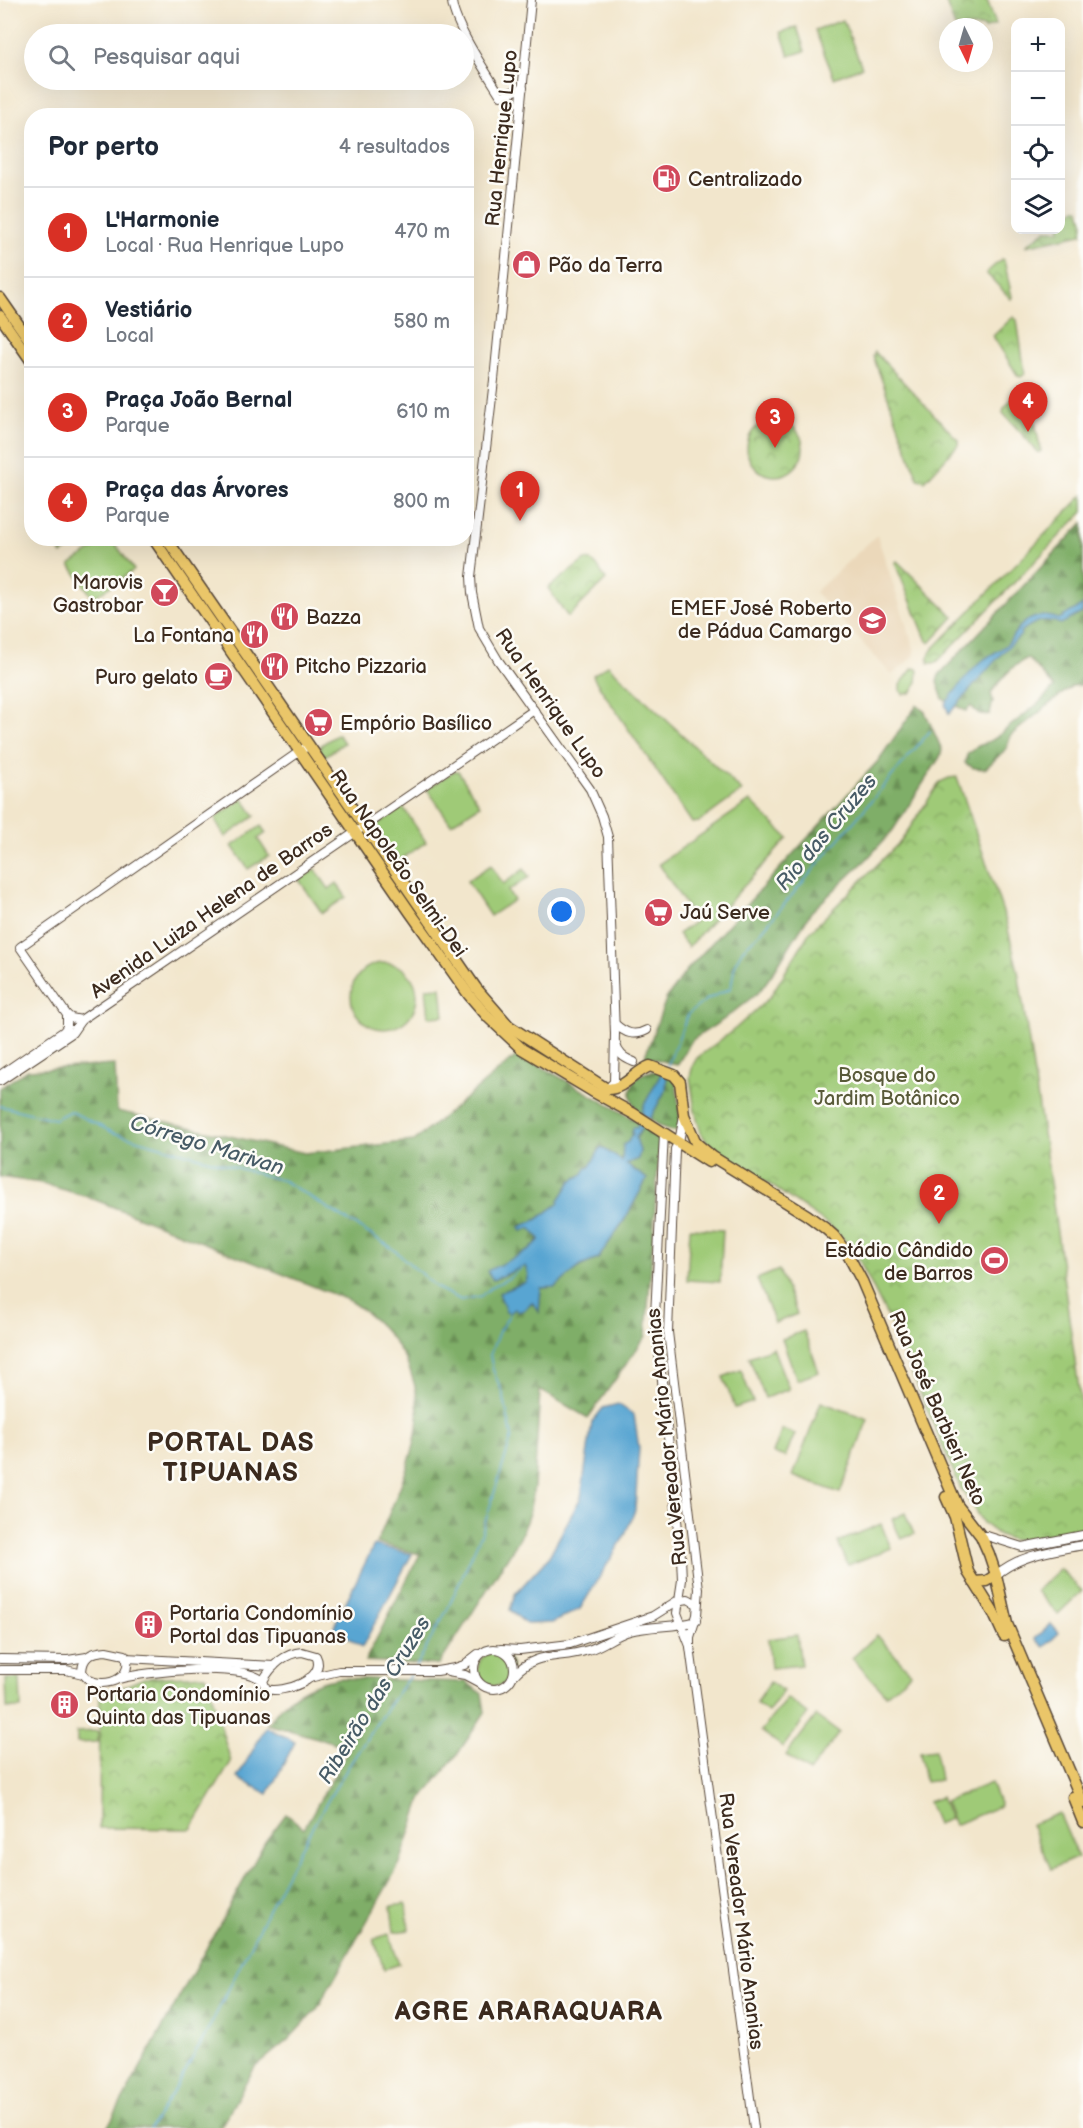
<!DOCTYPE html>
<html lang="pt">
<head>
<meta charset="utf-8">
<style>
  :root { --surface:#fff; --page:#f6f6f7; --text:#1f2937; --muted:#747a83; --line:#e0e1e3; --accent:#d93025 }
  body { margin:0; font-family:"Balsamiq Sans",sans-serif; background:var(--page); color:var(--text) }
  .controls { position:absolute; right:18px; top:18px; display:grid; overflow:hidden; border-radius:12px; box-shadow:0 6px 24px #0002 }
  .controls button { width:54px; height:54px; display:grid; place-items:center; padding:0; border:0; border-bottom:2px solid var(--line); background:var(--surface); color:var(--text); font:30px sans-serif }
  .compass { position:absolute; left:939px; top:18px; width:54px; height:54px; border-radius:50%; background:var(--surface); box-shadow:0 6px 24px #0002; rotate:175deg }
  .you { position:absolute; left:562px; top:912px; width:21px; height:21px; margin:-15px; border:4px solid #fff; border-radius:50%; background:#1a73e8; box-shadow:0 0 0 9px #1a73e833 }
  .badge { display:grid; place-items:center; width:39px; height:39px; border-radius:50%; background:var(--accent); color:#fff; font-size:20px; font-weight:700 }
  .pin { position:absolute; translate:-50% -50px; filter:drop-shadow(0 2px 3px #0008) }
  .pin::after { content:''; position:absolute; top:32px; width:21px; height:18px; background:inherit; clip-path:polygon(0 0,100% 0,50% 100%) }
  .list { margin:0; padding:0; list-style:none }
  h2 { display:flex; justify-content:space-between; align-items:center; height:78px; margin:0; padding:0 24px; font-size:26px }
  h2 small { font-size:20px; font-weight:400; color:var(--muted) }
  .list li { display:grid; grid-template-columns:39px 1fr auto; gap:18px; align-items:center; box-sizing:border-box; height:90px; padding:0 24px; border-top:2px solid var(--line) }
  .list b { display:block; font-size:22px; white-space:nowrap }
  .list p { margin:0; font-size:20px; white-space:nowrap; color:var(--muted) }
  .list em { font-size:20px; font-style:normal; color:var(--muted) }
  .icon { flex:none; width:33px; height:33px; fill:none; stroke:currentColor; stroke-width:2; stroke-linecap:round; stroke-linejoin:round }
  .map { position:relative; flex:none; width:1083px; height:2128px; overflow:hidden }
  .search { position:absolute; background:var(--surface); box-shadow:0 6px 24px #0002; left:24px; top:24px; width:450px; height:66px; display:flex; align-items:center; gap:15px; box-sizing:border-box; padding:0 21px; border-radius:33px; color:var(--muted); font-size:22px }
  .panel { position:absolute; background:var(--surface); box-shadow:0 6px 24px #0002; left:24px; top:108px; width:450px; height:438px; border-radius:24px }
  .map>svg:first-child { display:block }
  .built { fill:#ebd8ba }
  .green { fill:#9fca77; stroke:#6d7a4a; stroke-width:1.5 }
  .forest { fill:url(#forest-firs); stroke:#5d6c43; stroke-width:1.5 }
  .park { fill:url(#park-crowns); stroke:#6d7a4a; stroke-width:1.5 }
  .water { fill:#59a5d2; stroke:#4a6878; stroke-width:1.5 }
  .lines { fill:none; stroke-linecap:round; stroke-linejoin:round }
  .stream { stroke:#59a5d2; stroke-width:1.5 }
  .minor-casing { stroke:#564638; stroke-width:10 }
  .major-casing { stroke:#564638; stroke-width:13 }
  .minor { stroke:#fff; stroke-width:8 }
  .major { stroke:#eac669; stroke-width:10 }
  .labels { text-anchor:middle; stroke-width:5; stroke-linejoin:round; paint-order:stroke }
  .street-label { font-size:20px; fill:#3b2a1e; stroke:#fdfcf7 }
  .poi-label { font-size:20px; fill:#3b2a1e; stroke:#fdfcf7; text-anchor:start }
  .park-label { font-size:20px; fill:#595a39; stroke:#fdfcf7 }
  .water-label { font-size:21px; font-style:italic; fill:#475b66; stroke:#fdfcf7 }
  .district-label { font-size:26px; font-weight:bold; letter-spacing:1.5px; fill:#3b2a1e; stroke:#fdfcf7 }
</style>
</head>
<body>
<div class="map">
<svg width="1083" height="2128" viewBox="0 0 1083 2128">
  <defs>
    <pattern id="forest-firs" width="22" height="20" patternUnits="userSpaceOnUse" patternTransform="scale(1.5)"><rect width="22" height="20" fill="#7fae68"/><path d="M5 1l3.5 6h-7zM16 11l3.5 6h-7z" fill="#698e55"/></pattern>
    <pattern id="park-crowns" width="20" height="18" patternUnits="userSpaceOnUse" patternTransform="scale(1.5)"><rect width="20" height="18" fill="#9fca77"/><path d="M2 6a3 3 0 1 1 6 0M12 15a3 3 0 1 1 6 0" fill="none" stroke="#83a461"/></pattern>
  </defs>
  <rect width="100%" height="100%" fill="#fdfcf7"/>
  <filter id="ink" filterUnits="userSpaceOnUse"><feTurbulence type="fractalNoise" baseFrequency=".0167" numOctaves="2"/><feDisplacementMap in="SourceGraphic" scale="12" xChannelSelector="R" yChannelSelector="G"/><feConvolveMatrix kernelMatrix="1 2 1 2 8 2 1 2 1" color-interpolation-filters="sRGB"/></filter>
  <filter id="wash" filterUnits="userSpaceOnUse"><feTurbulence type="fractalNoise" baseFrequency=".008" numOctaves="4" result="noise"/><feDisplacementMap in="SourceGraphic" scale="24" xChannelSelector="R" yChannelSelector="G"/><feGaussianBlur stdDeviation="1.35" result="paint"/><feColorMatrix in="noise" values="0 0 0 0 0 0 0 0 0 0 0 0 0 0 0 0 0 1.4 0 .05"/><feComposite in="paint" operator="in"/></filter>
  <g filter="url(#wash)">
    <rect width="100%" height="100%" fill="#f2e6cc"/>
    <polygon class="built" points="877,535 914,648 915,655 892,675 815,592"/>
    <g class="green">
      <polygon points="843,20 862,67 834,78 815,30"/>
      <polygon points="797,27 805,51 789,56 781,32"/>
      <polygon points="52,539 75,539 78,543 62,554"/>
      <polygon points="108,539 112,539 134,570 93,598 70,565"/>
      <polygon points="608,665 742,791 699,822 692,823 595,680 593,675"/>
      <polygon points="913,668 917,669 918,671 917,683 911,693 903,694 900,690 900,685"/>
      <polygon points="338,734 344,743 325,756 320,750 321,745"/>
      <polygon points="454,771 458,771 480,805 451,824 427,789"/>
      <polygon points="243,799 255,816 225,837 216,822 216,817"/>
      <polygon points="750,801 788,838 688,947 678,934 696,921 659,864"/>
      <polygon points="403,807 426,842 397,862 374,829 375,826"/>
      <polygon points="261,826 266,833 258,839 269,856 248,869 232,846"/>
      <polygon points="491,865 503,884 524,869 529,877 508,891 514,900 490,916 467,881"/>
      <polygon points="315,869 329,889 337,883 346,897 322,913 299,880"/>
      <circle cx="384" cy="996" r="33"/>
      <polygon points="441,987 444,1016 429,1017 426,988"/>
      <polygon points="690,1228 723,1230 720,1282 687,1280"/>
      <polygon points="779,1270 797,1314 775,1323 757,1279"/>
      <polygon points="804,1331 819,1372 797,1380 782,1339"/>
      <polygon points="773,1348 789,1389 765,1398 749,1357"/>
      <polygon points="741,1370 753,1402 735,1408 723,1377"/>
      <polygon points="821,1402 868,1419 840,1493 793,1476"/>
      <polygon points="782,1429 795,1434 785,1457 773,1453"/>
      <polygon points="905,1513 914,1534 901,1539 892,1519"/>
      <polygon points="881,1524 891,1548 848,1565 838,1542"/>
      <polygon points="1060,1569 1082,1591 1058,1614 1036,1591"/>
      <polygon points="797,1635 801,1665 771,1668 768,1639"/>
      <polygon points="877,1635 911,1673 886,1695 852,1658"/>
      <circle cx="495" cy="1669" r="17"/>
      <polygon points="6,1679 20,1679 21,1708 7,1708"/>
      <polygon points="770,1682 783,1691 768,1712 756,1703"/>
      <polygon points="787,1698 808,1714 783,1747 761,1731"/>
      <polygon points="816,1716 839,1733 809,1772 786,1755"/>
      <polygon points="98,1731 98,1742 77,1743 77,1732"/>
      <polygon points="935,1750 940,1780 925,1782 920,1752"/>
      <polygon points="991,1783 1000,1806 954,1825 945,1802"/>
      <polygon points="941,1797 950,1819 937,1824 928,1802"/>
      <polygon points="1059,1813 1078,1857 1051,1869 1031,1825"/>
      <polygon points="406,1904 409,1930 394,1932 391,1906"/>
      <polygon points="389,1934 399,1964 384,1969 374,1939"/>
    </g>
    <g class="forest">
      <path d="M1083,523V685L1072,686L1010,736L1007,748L985,769L974,768L965,763L967,755L976,747L994,739L1040,702L1054,687L1028,658C1011,666 1002,678 991,693L993,701L990,714C980,716 977,713 971,706L966,711L943,699L937,682L939,675Z"/>
      <polygon points="917,705 925,712 942,750 940,757 893,830 867,859 811,912 772,974 759,992 723,1020 692,1040 677,1065 645,1056 666,999 686,971 878,761"/>
      <path d="M519,1054L639,1122L636,1128L634,1127L623,1161L601,1147L589,1168L582,1175L571,1181L559,1203L536,1220L519,1227H529L540,1238L530,1250L488,1272L493,1280L525,1266L528,1274L526,1282L500,1293L515,1309L532,1302L539,1312L541,1288L555,1287L581,1266L598,1259L625,1219L647,1179L626,1163L640,1151L636,1138L644,1125L660,1138L646,1336L588,1418L540,1390L534,1487L529,1513L520,1538L439,1665L365,1661L420,1554L377,1543C390,1510 410,1469 416,1435C426,1377 396,1330 348,1300L88,1197L41,1183L0,1177V1088L27,1070L115,1065L117,1111L305,1153L414,1141Z"/>
      <path d="M653,1071L662,1072L643,1107L642,1115C624,1099 628,1074 653,1071Z"/>
      <path d="M667,1074L676,1078L681,1127C672,1137 660,1125 650,1119L666,1089Z"/>
      <path d="M340,1678L466,1682L482,1694L485,1712L459,1752L421,1800L400,1863L317,2009L288,2040L255,2067L220,2128H107L265,1842L286,1814L304,1828L350,1747L267,1724C286,1697 308,1683 340,1678Z"/>
    </g>
    <g class="park">
      <polygon points="945,0 987,0 996,24 984,29 984,27 955,27"/>
      <polygon points="1076,208 1080,209 1083,221 1082,234 1025,246 1046,230 1060,230 1061,219"/>
      <polygon points="1002,259 1004,260 1012,297 1011,299 986,273"/>
      <polygon points="1013,317 1017,320 1025,374 1021,377 1018,376 993,336"/>
      <polygon points="875,352 958,440 958,445 925,481 918,479 873,356"/>
      <polygon points="1020,390 1026,393 1030,401 1041,451 1039,453 1003,413 1004,408"/>
      <circle cx="775" cy="448" r="28"/>
      <polygon points="1083,495 1083,512 936,663 929,663 928,657 932,650"/>
      <path d="M585,560C596,559 600,571 606,580L568,617L548,588Z"/>
      <polygon points="897,561 954,617 930,643 927,641 895,563"/>
      <polygon points="957,777 1006,921 1018,971 1045,1146 1083,1418 1083,1528 1027,1540 1013,1540 999,1535 983,1523 960,1487 890,1322 858,1258 845,1240 828,1225 772,1186 711,1148 701,1133 695,1111 690,1077 693,1065 697,1058 736,1028 770,997 809,933 901,841 940,782 949,778"/>
      <polygon points="206,1675 231,1762 191,1829 99,1828 100,1691 116,1690 144,1678"/>
    </g>
    <g class="water">
      <path d="M1083,605L1082,613L1061,624C1042,617 1036,621 1020,632L1021,635L1002,653L949,714L945,704C957,690 968,672 982,661C989,655 999,651 1006,645C1010,642 1011,638 1014,634C1025,617 1042,612 1059,619Z"/>
      <polygon points="662,1072 667,1074 666,1089 650,1119 642,1115 643,1107"/>
      <polygon points="639,1122 644,1125 636,1138 640,1151 638,1159 626,1164 647,1179 625,1219 598,1259 581,1266 555,1287 541,1288 539,1312 532,1302 524,1310 518,1312 515,1309 510,1313 506,1312 499,1293 526,1282 528,1274 525,1266 493,1280 487,1271 530,1250 540,1239 530,1228 522,1231 519,1227 536,1220 559,1203 559,1200 571,1181 582,1175 587,1167 589,1168 601,1147 622,1161 623,1145 629,1141 629,1138 631,1137 633,1134 631,1134 634,1127 637,1128"/>
      <polygon points="618,1404 634,1415 639,1448 635,1510 624,1537 580,1609 552,1623 526,1624 510,1610 515,1594 548,1558 581,1497 592,1422 603,1408"/>
      <polygon points="374,1545 412,1554 362,1647 333,1628"/>
      <polygon points="1051,1624 1059,1633 1044,1647 1035,1639"/>
      <polygon points="266,1727 295,1742 268,1794 237,1778"/>
    </g>
    <g class="lines">
      <g class="stream">
        <polyline points="667,1067 688,1014 706,1000 731,988 735,963 743,949 761,932 930,731"/>
        <polyline points="0,1106 55,1119 70,1111 114,1133 284,1181 392,1248 437,1288 461,1300 481,1296 493,1286 509,1278 524,1266"/>
        <polyline points="415,1668 448,1608 482,1532 512,1436 503,1394 493,1370 490,1355 499,1331 510,1314"/>
        <path d="M150,2128C200,2055 235,1974 275,1896C315,1818 360,1744 411,1674"/>
      </g>
    </g>
  </g>
  <g filter="url(#ink)">
    <g class="lines">
      <defs>
        <g id="minor">
          <path d="M452,0C452,22 488,75 501,96L523,88"/>
          <polyline points="531,0 494,380 471,577 472,593 479,628 498,660 590,789 602,816 608,837 615,1034 614,1082 608,1088"/>
          <polyline points="81,1020 71,1018 67,1015 20,947 309,745"/>
          <path d="M615,1024C625,1033 634,1037 647,1030"/>
          <path d="M616,1044C618,1054 624,1058 634,1062"/>
          <polyline points="0,1075 64,1031 67,1027 67,1015"/>
          <polyline points="0,1081 72,1033 81,1020 534,710"/>
          <polyline points="684,1115 679,1142 675,1149 668,1332 699,1589 697,1615 690,1637 690,1647 754,2128"/>
          <polyline points="664,1133 655,1316 681,1557 682,1580 677,1613 690,1646"/>
          <polyline points="981,1536 987,1536 1022,1547 1083,1535"/>
          <path d="M996,1575C1021,1554 1052,1551 1083,1545"/>
          <circle cx="494" cy="1669" r="20"/>
          <polyline points="501,1649 520,1650 570,1644 653,1616 677,1601 688,1599 697,1604"/>
          <path d="M106,1651L125,1655C138,1683 90,1693 82,1671C83,1656 91,1652 106,1651Z"/>
          <path d="M302,1652L316,1656C328,1679 283,1694 266,1689L263,1681C271,1666 285,1653 302,1652Z"/>
          <polyline points="126,1658 274,1666"/>
          <polyline points="0,1659 68,1660 87,1657"/>
          <polyline points="0,1670 66,1670 83,1674"/>
          <polyline points="448,1672 465,1675 478,1682"/>
          <path d="M514,1675C536,1650 560,1660 588,1650C602,1646 615,1635 630,1631C652,1625 675,1628 696,1621"/>
          <polyline points="309,1678 339,1671 437,1671 455,1668 464,1665 478,1654"/>
          <path d="M119,1679C146,1671 242,1662 263,1681"/>
        </g>
        <g id="major">
          <polyline points="0,298 32,344"/>
          <polyline points="0,316 32,362"/>
          <polyline points="153,538 410,912 469,995 488,1017 522,1049 592,1091 634,1114 709,1162"/>
          <path d="M166,538L476,988L509,1026L607,1089C625,1089 634,1072 650,1066L674,1075L680,1082L684,1115L696,1143L713,1157L807,1215L826,1229L834,1236L848,1255L862,1281L957,1505L981,1536L989,1554L996,1575L1007,1624L1083,1803"/>
          <polyline points="946,1497 955,1517 968,1572 993,1612 1004,1636"/>
          <polyline points="974,1582 987,1581 996,1575"/>
          <polyline points="1073,1797 1083,1822"/>
        </g>
      </defs>
      <use href="#minor" class="minor-casing"/>
      <use href="#major" class="major-casing"/>
      <use href="#minor" class="minor"/>
      <use href="#major" class="major"/>
    </g>
  </g>
  <defs>
    <symbol id="fuel-disc" viewBox="-11 -11 22 22"><circle r="9.5" fill="#d1495b" stroke="#fdfcf7"/><path d="M-5.5-6h7V0h2V4h1.3V-2.5L3-4.5l.8-.8L6-3V5H2.5V1h-1V6h-7ZM-4.2-4.7v3.2H.2V-4.7Z" fill="#fff"/></symbol>
    <symbol id="shop-disc" viewBox="-11 -11 22 22"><circle r="9.5" fill="#d1495b" stroke="#fdfcf7"/><path d="M-5-2.5h2.3a2.7 3.5 0 0 1 5.4 0H5L5.5 6h-11ZM-1.5-2.5h3a1.5 2.3 0 0 0-3 0Z" fill="#fff"/></symbol>
    <symbol id="bar-disc" viewBox="-11 -11 22 22"><circle r="9.5" fill="#d1495b" stroke="#fdfcf7"/><path d="M-6-5H6L.8 .8V4.5H3.5V6h-7V4.5H-.8V.8Z" fill="#fff"/></symbol>
    <symbol id="restaurant-disc" viewBox="-11 -11 22 22"><circle r="9.5" fill="#d1495b" stroke="#fdfcf7"/><path d="M-5-6h1v4h1v-4h1v4h1v-4h1v5L-1.5 .5V6h-2V.5L-5-1ZM5-6V6H3V1.5H1.5Q1.5-4 5-6Z" fill="#fff"/></symbol>
    <symbol id="school-disc" viewBox="-11 -11 22 22"><circle r="9.5" fill="#d1495b" stroke="#fdfcf7"/><path d="M0-5L7-2L0 1L-7-2ZM-4 1L0 2.5L4 1V4Q0 6-4 4Z" fill="#fff"/></symbol>
    <symbol id="cafe-disc" viewBox="-11 -11 22 22"><circle r="9.5" fill="#d1495b" stroke="#fdfcf7"/><path d="M-5.5-4.5H6V0H3Q3 3.5 0 3.5H-2.5Q-5.5 3.5-5.5 0ZM3-3.2v2h1.7v-2ZM-6 4.5H4V6H-6Z" fill="#fff"/></symbol>
    <symbol id="supermarket-disc" viewBox="-11 -11 22 22"><circle r="9.5" fill="#d1495b" stroke="#fdfcf7"/><path d="M-6-5.5h2.5l.6 2H6L4.5 2H-2.5L-4.4-4H-6ZM-1.5 3.2a1.3 1.3 0 1 0 .1 0ZM3 3.2a1.3 1.3 0 1 0 .1 0Z" fill="#fff"/></symbol>
    <symbol id="stadium-disc" viewBox="-11 -11 22 22"><circle r="9.5" fill="#d1495b" stroke="#fdfcf7"/><path d="M0-5a6.5 5 0 1 0 0 10a6.5 5 0 1 0 0-10ZM-3.5-1.8h7v3.6h-7Z" fill="#fff"/></symbol>
    <symbol id="building-disc" viewBox="-11 -11 22 22"><circle r="9.5" fill="#d1495b" stroke="#fdfcf7"/><path d="M-4-6H4V6H1V3H-1V6H-4ZM-2.5-4.3h1.7v1.8h-1.7ZM.8-4.3h1.7v1.8H.8ZM-2.5-1h1.7V.8h-1.7ZM.8-1h1.7V.8H.8Z" fill="#fff"/></symbol>
  </defs>
  <g fill-rule="evenodd">
    <use href="#fuel-disc" x="650" y="162" width="33" height="33"/>
    <use href="#shop-disc" x="510" y="248" width="33" height="33"/>
    <use href="#bar-disc" x="148" y="576" width="33" height="33"/>
    <use href="#restaurant-disc" x="268" y="600" width="33" height="33"/>
    <use href="#school-disc" x="856" y="604" width="33" height="33"/>
    <use href="#restaurant-disc" x="238" y="618" width="33" height="33"/>
    <use href="#restaurant-disc" x="258" y="650" width="33" height="33"/>
    <use href="#cafe-disc" x="202" y="660" width="33" height="33"/>
    <use href="#supermarket-disc" x="302" y="706" width="33" height="33"/>
    <use href="#supermarket-disc" x="642" y="896" width="33" height="33"/>
    <use href="#stadium-disc" x="978" y="1244" width="33" height="33"/>
    <use href="#building-disc" x="132" y="1608" width="33" height="33"/>
    <use href="#building-disc" x="48" y="1688" width="33" height="33"/>
  </g>
  <g class="labels">
    <g class="street-label">
      <text transform="translate(501 138) rotate(-84)" y="7">Rua Henrique Lupo</text>
      <text transform="translate(551 703) rotate(55)" y="7">Rua Henrique Lupo</text>
      <text transform="translate(399 863) rotate(55)" y="7">Rua Napoleão Selmi-Dei</text>
      <text transform="translate(211 910) rotate(-35)" y="7">Avenida Luiza Helena de Barros</text>
      <text transform="translate(938 1408) rotate(66)" y="7">Rua José Barbieri Neto</text>
      <text transform="translate(666 1437) rotate(-96)" y="7">Rua Vereador Mário Ananias</text>
      <text transform="translate(742 1921) rotate(83)" y="7">Rua Vereador Mário Ananias</text>
    </g>
    <g class="poi-label">
      <text x="688" y="186">Centralizado</text>
      <text x="548" y="272">Pão da Terra</text>
      <text x="143" y="589" text-anchor="end">Marovis<tspan x="143" dy="23">Gastrobar</tspan></text>
      <text x="852" y="615" text-anchor="end">EMEF José Roberto<tspan x="852" dy="23">de Pádua Camargo</tspan></text>
      <text x="306" y="624">Bazza</text>
      <text x="234" y="642" text-anchor="end">La Fontana</text>
      <text x="295" y="673">Pitcho Pizzaria</text>
      <text x="198" y="684" text-anchor="end">Puro gelato</text>
      <text x="340" y="730">Empório Basílico</text>
      <text x="680" y="919">Jaú Serve</text>
      <text x="973" y="1257" text-anchor="end">Estádio Cândido<tspan x="973" dy="23">de Barros</tspan></text>
      <text x="169" y="1620">Portaria Condomínio<tspan x="169" dy="23">Portal das Tipuanas</tspan></text>
      <text x="86" y="1701">Portaria Condomínio<tspan x="86" dy="23">Quinta das Tipuanas</tspan></text>
    </g>
    <g class="park-label">
      <text x="887" y="1082">Bosque do<tspan x="887" dy="23">Jardim Botânico</tspan></text>
    </g>
    <g class="water-label">
      <text transform="translate(826 832) rotate(-50)" y="7">Rio das Cruzes</text>
      <text transform="translate(207 1145) rotate(17)" y="7">Córrego Marivan</text>
      <text transform="translate(374 1700) rotate(-58)" y="7">Ribeirão das Cruzes</text>
    </g>
    <g class="district-label">
      <text x="231" y="1451">PORTAL DAS<tspan x="231" dy="30">TIPUANAS</tspan></text>
      <text x="529" y="2020">AGRE ARARAQUARA</text>
    </g>
  </g>
</svg>
<div class="controls">
<button>+</button>
<button>−</button>
<button><svg class="icon" aria-label="locate" viewBox="0 0 24 24"><circle cx="12" cy="12" r="6"/><path d="M12 2v4M12 18v4M2 12h4M18 12h4"/></svg></button>
<button><svg class="icon" aria-label="layers" viewBox="0 0 24 24"><path d="M12 4l9 5-9 5-9-5zM3 14l9 5 9-5"/></svg></button>
</div>
<svg class="compass" viewBox="-18 -18 36 36"><path d="M0-13l5 13h-10z" fill="#e53935"/><path d="M0 13l5-13h-10z" fill="#747a83"/></svg>
<div class="you"></div>
<div class="pin badge" style="left:520px;top:521px">1</div>
<div class="pin badge" style="left:939px;top:1224px">2</div>
<div class="pin badge" style="left:775px;top:448px">3</div>
<div class="pin badge" style="left:1028px;top:432px">4</div>
<div class="search"><svg class="icon" aria-label="search" viewBox="0 0 24 24"><circle cx="10" cy="10" r="6"/><path d="M15 15l6 6"/></svg>Pesquisar aqui</div>
<section class="panel">
<h2>Por perto<small>4 resultados</small></h2>
<ul class="list">
<li><span class="badge">1</span><div><b>L'Harmonie</b><p>Local · Rua Henrique Lupo</p></div><em>470 m</em></li>
<li><span class="badge">2</span><div><b>Vestiário</b><p>Local</p></div><em>580 m</em></li>
<li><span class="badge">3</span><div><b>Praça João Bernal</b><p>Parque</p></div><em>610 m</em></li>
<li><span class="badge">4</span><div><b>Praça das Árvores</b><p>Parque</p></div><em>800 m</em></li>
</ul>
</section>
</div>
</body>
</html>
